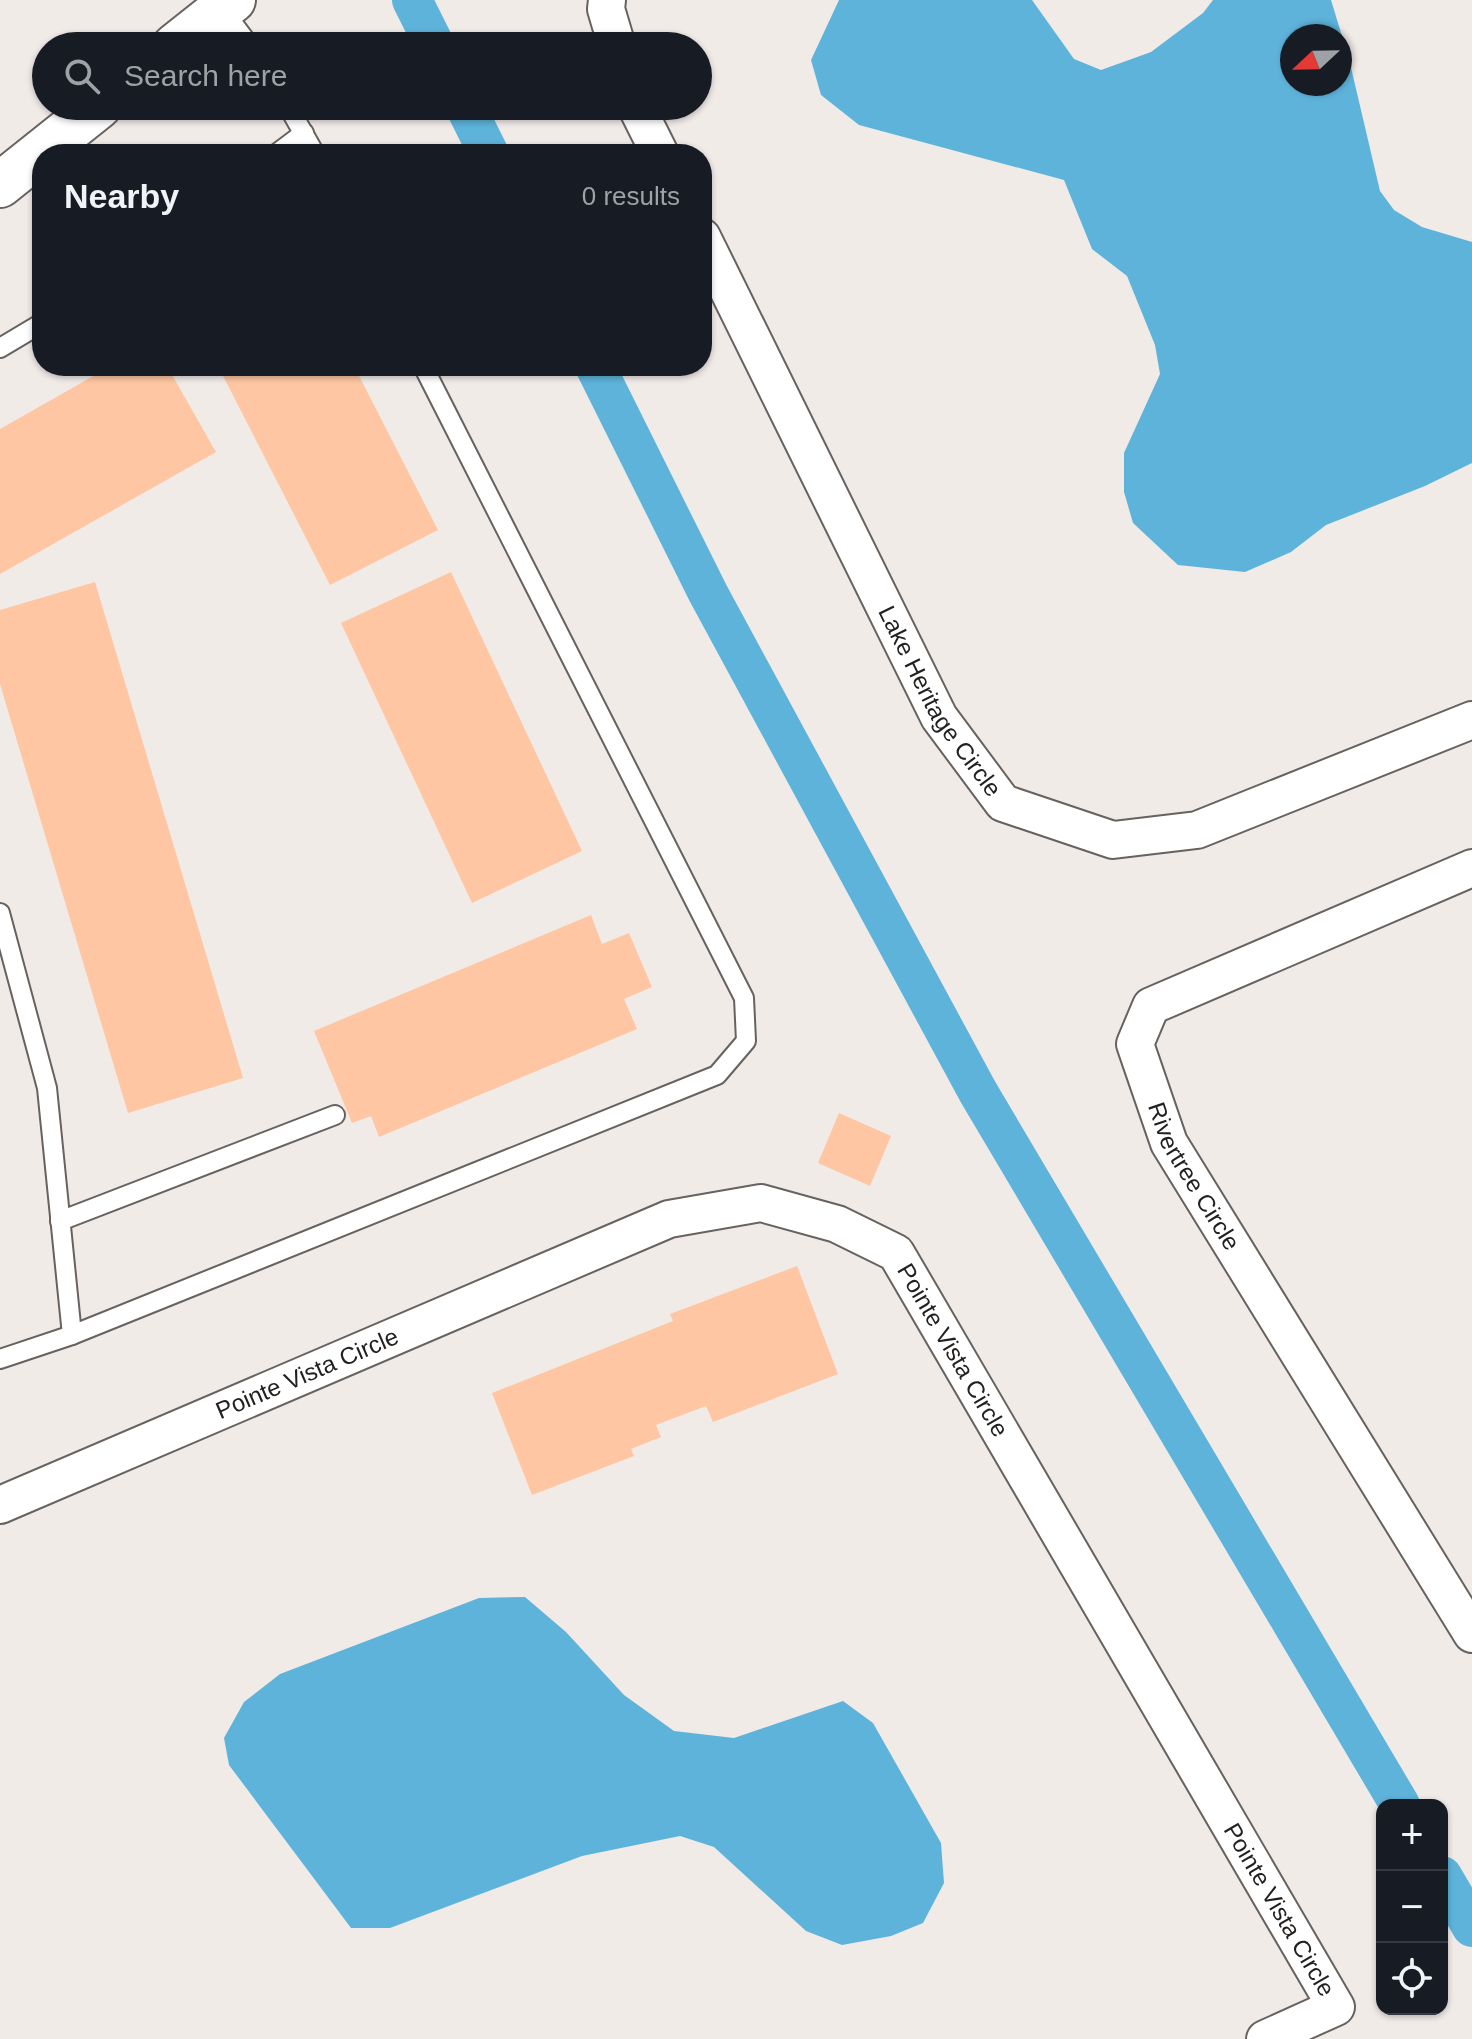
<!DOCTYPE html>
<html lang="en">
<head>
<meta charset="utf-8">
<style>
  :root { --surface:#171b24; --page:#242831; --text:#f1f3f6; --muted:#9ea1a6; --line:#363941 }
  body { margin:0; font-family:Helvetica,sans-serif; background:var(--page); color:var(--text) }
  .controls { position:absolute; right:24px; bottom:24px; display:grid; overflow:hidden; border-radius:16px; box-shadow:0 2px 6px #0004 }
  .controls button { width:72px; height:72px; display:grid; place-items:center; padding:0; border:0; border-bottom:2px solid var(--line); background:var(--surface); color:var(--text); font:40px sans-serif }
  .compass { position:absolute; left:1280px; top:24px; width:72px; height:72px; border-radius:50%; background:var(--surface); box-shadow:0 2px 6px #0004; rotate:248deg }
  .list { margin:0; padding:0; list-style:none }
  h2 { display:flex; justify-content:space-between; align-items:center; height:104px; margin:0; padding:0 32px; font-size:34px }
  h2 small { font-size:26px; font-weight:400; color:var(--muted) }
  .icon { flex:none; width:44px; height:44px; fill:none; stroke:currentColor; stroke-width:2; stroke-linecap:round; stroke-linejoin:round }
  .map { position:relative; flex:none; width:1472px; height:2039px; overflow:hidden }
  .search { position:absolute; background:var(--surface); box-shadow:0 2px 6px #0004; left:32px; top:32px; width:680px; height:88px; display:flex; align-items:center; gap:20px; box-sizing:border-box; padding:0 28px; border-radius:44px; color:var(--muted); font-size:30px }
  .panel { position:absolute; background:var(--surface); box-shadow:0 2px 6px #0004; left:32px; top:144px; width:680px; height:232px; border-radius:32px }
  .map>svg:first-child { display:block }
  .water { fill:#5eb3db; fill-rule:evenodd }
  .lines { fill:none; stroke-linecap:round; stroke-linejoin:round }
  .canal { stroke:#5eb3db; stroke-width:40 }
  .building { fill:#fec6a2 }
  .service-casing { stroke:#67625f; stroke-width:22 }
  .minor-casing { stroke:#67625f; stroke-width:40 }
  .tertiary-casing { stroke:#67625f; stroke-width:48 }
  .service { stroke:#fff; stroke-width:18 }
  .minor { stroke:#fff; stroke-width:36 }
  .tertiary { stroke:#fff; stroke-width:44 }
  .labels { text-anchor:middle; stroke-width:6; stroke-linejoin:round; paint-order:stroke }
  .street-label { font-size:24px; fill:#23211f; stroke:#fff }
</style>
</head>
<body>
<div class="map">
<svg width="1472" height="2039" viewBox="0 0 1472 2039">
  <rect width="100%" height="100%" fill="#f1ebe8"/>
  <g class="water">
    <path d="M839,0H1032L1074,59L1101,70L1151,52L1203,13L1213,0H1331L1349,59L1380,191L1394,210L1422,227L1472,242V463L1425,486L1326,525L1291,552L1245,572L1178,565L1133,523L1124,492V453L1160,374L1155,345L1127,276L1092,249L1064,180L859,125L821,95L811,60ZM1292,36H1340V84H1292Z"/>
    <polygon points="525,1597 566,1632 624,1695 674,1731 734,1738 843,1701 873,1723 941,1843 944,1883 923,1923 891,1936 842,1945 806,1931 714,1847 680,1836 582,1856 390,1928 351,1928 229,1765 224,1738 244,1702 280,1674 479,1598"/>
  </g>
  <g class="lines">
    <g class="canal">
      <polyline points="412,0 435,46"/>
      <polyline points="465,106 489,154"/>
      <polyline points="595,366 708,593 978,1092 1400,1805"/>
      <polyline points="1442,1876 1472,1927"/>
    </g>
  </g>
  <g class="building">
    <polygon points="111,366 167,366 216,452 0,574 0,429"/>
    <polygon points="218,366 354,366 438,530 330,585"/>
    <polygon points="451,572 582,851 472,903 341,623"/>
    <polygon points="95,582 243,1078 128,1113 0,684 0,610"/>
    <polygon points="591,915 602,944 629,933 652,987 624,999 637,1029 379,1137 371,1116 352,1123 314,1031"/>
    <polygon points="839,1113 891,1136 870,1186 818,1163"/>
    <polygon points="797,1266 838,1374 713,1422 706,1406 656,1425 661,1437 631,1449 634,1456 532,1495 492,1393 673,1321 670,1314"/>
  </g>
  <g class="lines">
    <defs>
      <g id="service">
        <polyline points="222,9 250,46"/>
        <polyline points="288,106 315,154"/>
        <polyline points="276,154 304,133"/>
        <polyline points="0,348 42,323"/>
        <polyline points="0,913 47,1088 72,1335"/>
        <polyline points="60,1221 335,1115"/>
        <polyline points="0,1359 72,1335 717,1075 746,1041 744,998 423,366"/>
      </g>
      <g id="minor">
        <polyline points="607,0 606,9 617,46"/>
        <polyline points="636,106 660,154"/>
        <path id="s1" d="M702,237L939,717L1003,803L1113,840L1197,830L1472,720"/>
        <path id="s2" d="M1472,868L1151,1006L1135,1044L1169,1143L1472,1634"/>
        <path id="s3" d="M0,1505L669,1219L761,1203L837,1224L896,1253L1336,2007L1265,2039"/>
      </g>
      <g id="tertiary">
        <polyline points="175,46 233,0"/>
        <polyline points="0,185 99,106"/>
      </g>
    </defs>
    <use href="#service" class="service-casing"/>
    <use href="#minor" class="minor-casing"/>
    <use href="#tertiary" class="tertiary-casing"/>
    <use href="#service" class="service"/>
    <use href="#minor" class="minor"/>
    <use href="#tertiary" class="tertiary"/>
  </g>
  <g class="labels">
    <g class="street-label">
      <text dy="8" stroke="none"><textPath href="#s1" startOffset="522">Lake Heritage Circle</textPath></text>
      <text dy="8" stroke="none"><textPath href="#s2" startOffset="536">Rivertree Circle</textPath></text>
      <text dy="8" stroke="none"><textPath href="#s3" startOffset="1078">Pointe Vista Circle</textPath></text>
      <text dy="8" stroke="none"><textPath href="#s3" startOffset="334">Pointe Vista Circle</textPath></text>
      <text dy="8" stroke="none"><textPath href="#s3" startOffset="1726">Pointe Vista Circle</textPath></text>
    </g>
  </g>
</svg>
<div class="controls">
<button>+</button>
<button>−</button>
<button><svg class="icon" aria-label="locate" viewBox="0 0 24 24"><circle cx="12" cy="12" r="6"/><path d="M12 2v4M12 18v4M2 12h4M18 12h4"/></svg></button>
</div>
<svg class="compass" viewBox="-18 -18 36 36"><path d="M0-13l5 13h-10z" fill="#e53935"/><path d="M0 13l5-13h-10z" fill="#9ea1a6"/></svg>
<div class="search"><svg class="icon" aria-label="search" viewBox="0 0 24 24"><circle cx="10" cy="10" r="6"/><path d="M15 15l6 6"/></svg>Search here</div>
<section class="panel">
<h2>Nearby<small>0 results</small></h2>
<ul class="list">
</ul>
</section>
</div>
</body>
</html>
